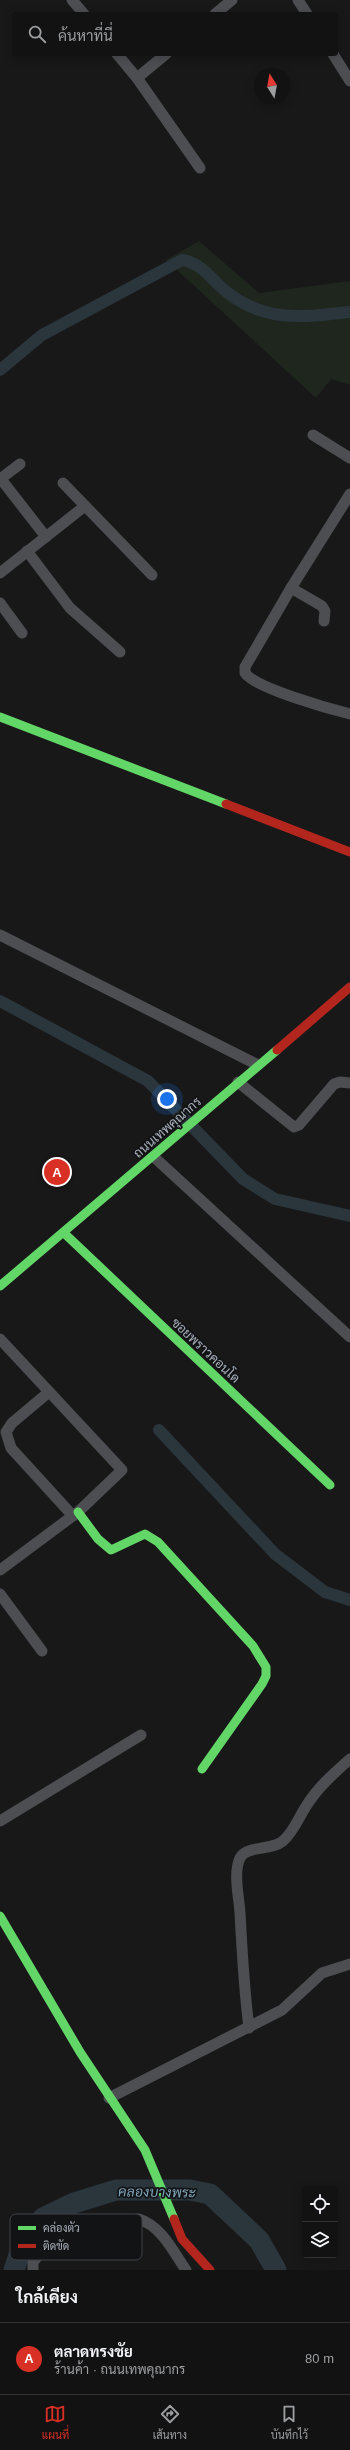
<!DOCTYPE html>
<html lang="th">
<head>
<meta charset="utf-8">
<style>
  :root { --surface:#121213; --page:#1f2021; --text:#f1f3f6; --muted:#9c9ea0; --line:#313233; --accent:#d93025 }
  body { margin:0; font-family:Arial,Sarabun,sans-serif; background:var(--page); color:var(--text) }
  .controls { position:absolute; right:12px; bottom:12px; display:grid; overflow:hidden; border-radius:4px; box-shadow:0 2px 10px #0003 }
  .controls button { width:36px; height:36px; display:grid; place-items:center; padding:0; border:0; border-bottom:1px solid var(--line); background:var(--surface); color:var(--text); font:20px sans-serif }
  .compass { position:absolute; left:254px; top:68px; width:36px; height:36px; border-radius:50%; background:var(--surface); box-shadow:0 2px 10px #0003; rotate:349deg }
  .you { position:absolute; left:167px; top:1099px; width:14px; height:14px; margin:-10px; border:3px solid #fff; border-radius:50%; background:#1a73e8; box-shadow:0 0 0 6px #1a73e833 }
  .badge { display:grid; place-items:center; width:26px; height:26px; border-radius:50%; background:var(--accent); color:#fff; font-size:13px; font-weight:700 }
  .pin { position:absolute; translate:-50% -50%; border:2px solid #fff; box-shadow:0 1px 4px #0006 }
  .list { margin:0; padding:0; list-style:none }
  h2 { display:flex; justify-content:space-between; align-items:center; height:52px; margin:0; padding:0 16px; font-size:17px }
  h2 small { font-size:13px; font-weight:400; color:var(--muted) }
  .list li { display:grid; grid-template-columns:26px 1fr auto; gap:12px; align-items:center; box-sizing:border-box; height:72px; padding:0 16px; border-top:1px solid var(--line) }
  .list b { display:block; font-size:15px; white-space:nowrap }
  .list p { margin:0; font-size:13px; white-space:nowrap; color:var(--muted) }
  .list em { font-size:13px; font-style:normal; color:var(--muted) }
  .icon { flex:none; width:22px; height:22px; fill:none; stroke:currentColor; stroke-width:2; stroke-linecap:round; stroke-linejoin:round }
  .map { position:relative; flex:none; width:350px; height:2270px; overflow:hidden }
  .search { position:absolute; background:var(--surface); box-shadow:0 2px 10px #0003; left:12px; right:12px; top:12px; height:44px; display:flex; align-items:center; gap:10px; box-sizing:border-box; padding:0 14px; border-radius:4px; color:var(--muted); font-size:15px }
  .sheet { height:124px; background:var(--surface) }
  nav { display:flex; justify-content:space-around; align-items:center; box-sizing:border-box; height:56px; border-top:1px solid var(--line); background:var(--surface); font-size:11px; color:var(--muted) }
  nav a { display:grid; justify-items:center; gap:2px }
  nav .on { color:var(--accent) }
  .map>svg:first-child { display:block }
  .green { fill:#1e261e }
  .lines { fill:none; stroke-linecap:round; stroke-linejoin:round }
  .canal { stroke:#2a363c; stroke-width:12 }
  .river { stroke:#2a363c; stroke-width:21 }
  .street { stroke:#4c4e52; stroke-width:11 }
  .fast { stroke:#63d668; stroke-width:9 }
  .jam { stroke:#b3261e; stroke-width:9 }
  .labels { text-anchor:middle; stroke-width:3.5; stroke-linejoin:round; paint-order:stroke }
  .street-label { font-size:13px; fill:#a9b0ba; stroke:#121315 }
  .water-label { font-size:14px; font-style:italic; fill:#7ea3b7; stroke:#121315 }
  .key { fill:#121315; stroke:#3f4247; stroke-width:1 }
  .key-label { font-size:11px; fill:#a9b0ba }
</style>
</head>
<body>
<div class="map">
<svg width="350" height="2270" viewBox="0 0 350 2270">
  <rect width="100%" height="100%" fill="#181819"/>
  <polygon class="green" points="199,241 259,293 350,281 350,385 331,379 316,398 166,260"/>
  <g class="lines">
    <g class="canal">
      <path d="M0,370L42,335L182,260C203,263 212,281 228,293C267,323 304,317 350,312"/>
      <polyline points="0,1001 148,1081 243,1179 275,1199 350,1216"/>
      <polyline points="159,1430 275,1554 325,1592 350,1600"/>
    </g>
    <polyline class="river" points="14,2270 21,2249 43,2218 74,2203 116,2190 190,2190 210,2194 259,2240 276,2270"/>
    <g class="street">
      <polyline points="72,0 84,14"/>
      <polyline points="298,0 307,14"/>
      <polyline points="215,14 232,0"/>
      <polyline points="117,54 137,78"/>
      <polyline points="166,54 137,78 200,168"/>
      <polyline points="333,54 350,81"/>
      <polyline points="313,435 350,458"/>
      <polyline points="0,479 20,464"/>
      <polyline points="1,479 46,537"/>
      <polyline points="63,483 152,575"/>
      <path d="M350,494L291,588L245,667V673C255,688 330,709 350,714"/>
      <polyline points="27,551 70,608 120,652"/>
      <polyline points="0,573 85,506"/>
      <polyline points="291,588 322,606 325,611 324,621"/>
      <polyline points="0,603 22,633"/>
      <polyline points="0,935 258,1065"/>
      <polyline points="238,1082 294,1127 299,1125 334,1084 340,1082 350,1083"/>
      <polyline points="154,1157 350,1337"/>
      <polyline points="0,1339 122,1470 78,1512 0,1570"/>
      <polyline points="49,1392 12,1423 6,1432 11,1448 73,1516"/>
      <polyline points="0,1594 42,1651"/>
      <polyline points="0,1821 141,1735"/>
      <path d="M249,2028C244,1989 242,1951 240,1913C239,1897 233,1873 240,1858C247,1845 271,1851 283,1841C294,1831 298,1819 305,1808C317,1788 333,1774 350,1759"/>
      <polyline points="109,2098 282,2010 322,1973 350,1964"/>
      <path d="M33,2270V2262C54,2234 106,2222 139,2219C161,2226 173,2251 186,2270"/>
    </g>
    <g class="fast">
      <polyline points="0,717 226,804"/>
      <polyline points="64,1233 330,1485"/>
      <polyline points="0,1286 277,1050"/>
      <polyline points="78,1512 98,1539 111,1550 145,1534 158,1542 253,1646 266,1667 266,1676 262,1684 202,1769"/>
      <polyline points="0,1916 80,2052 145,2150 174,2219"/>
    </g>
    <g class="jam">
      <polyline points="226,804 350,852"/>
      <polyline points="277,1050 350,987"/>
      <polyline points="174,2219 182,2239 210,2270"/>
    </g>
  </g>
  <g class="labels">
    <g class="street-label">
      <text transform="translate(167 1127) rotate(-41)" y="5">ถนนเทพคุณากร</text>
      <text transform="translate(206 1350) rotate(43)" y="5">ซอยพราวคอนโด</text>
    </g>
    <g class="water-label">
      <text transform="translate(157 2192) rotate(1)" y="5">คลองบางพระ</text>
    </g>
  </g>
  <rect x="10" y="2214" width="132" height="46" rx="6" class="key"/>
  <rect x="18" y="2226" width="18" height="4" fill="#63d668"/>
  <rect x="18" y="2244" width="18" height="4" fill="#b3261e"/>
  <g class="key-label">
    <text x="43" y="2232">คล่องตัว</text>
    <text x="43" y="2250">ติดขัด</text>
  </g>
</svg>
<div class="controls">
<button><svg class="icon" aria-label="locate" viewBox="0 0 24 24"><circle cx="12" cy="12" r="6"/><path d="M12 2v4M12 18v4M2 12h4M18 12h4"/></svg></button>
<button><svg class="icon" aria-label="layers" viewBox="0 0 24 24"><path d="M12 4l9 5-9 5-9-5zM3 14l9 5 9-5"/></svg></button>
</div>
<svg class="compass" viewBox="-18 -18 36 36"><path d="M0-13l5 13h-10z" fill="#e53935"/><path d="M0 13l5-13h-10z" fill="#9c9ea0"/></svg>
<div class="you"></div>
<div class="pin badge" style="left:57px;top:1172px">A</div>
<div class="search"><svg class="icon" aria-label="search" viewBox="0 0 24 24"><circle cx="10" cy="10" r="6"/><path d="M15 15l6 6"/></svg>ค้นหาที่นี่</div>
</div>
<section class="sheet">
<h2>ใกล้เคียง<small></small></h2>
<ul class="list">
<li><span class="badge">A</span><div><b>ตลาดทรงชัย</b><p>ร้านค้า · ถนนเทพคุณากร</p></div><em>80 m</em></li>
</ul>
</section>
<nav>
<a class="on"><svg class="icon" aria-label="map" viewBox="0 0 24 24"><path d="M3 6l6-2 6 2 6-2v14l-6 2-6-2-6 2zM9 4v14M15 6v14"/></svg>แผนที่</a>
<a><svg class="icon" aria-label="directions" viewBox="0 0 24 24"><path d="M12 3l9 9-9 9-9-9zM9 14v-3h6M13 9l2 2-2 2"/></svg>เส้นทาง</a>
<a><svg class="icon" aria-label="saved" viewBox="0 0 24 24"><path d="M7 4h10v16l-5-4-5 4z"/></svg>บันทึกไว้</a>
</nav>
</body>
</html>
